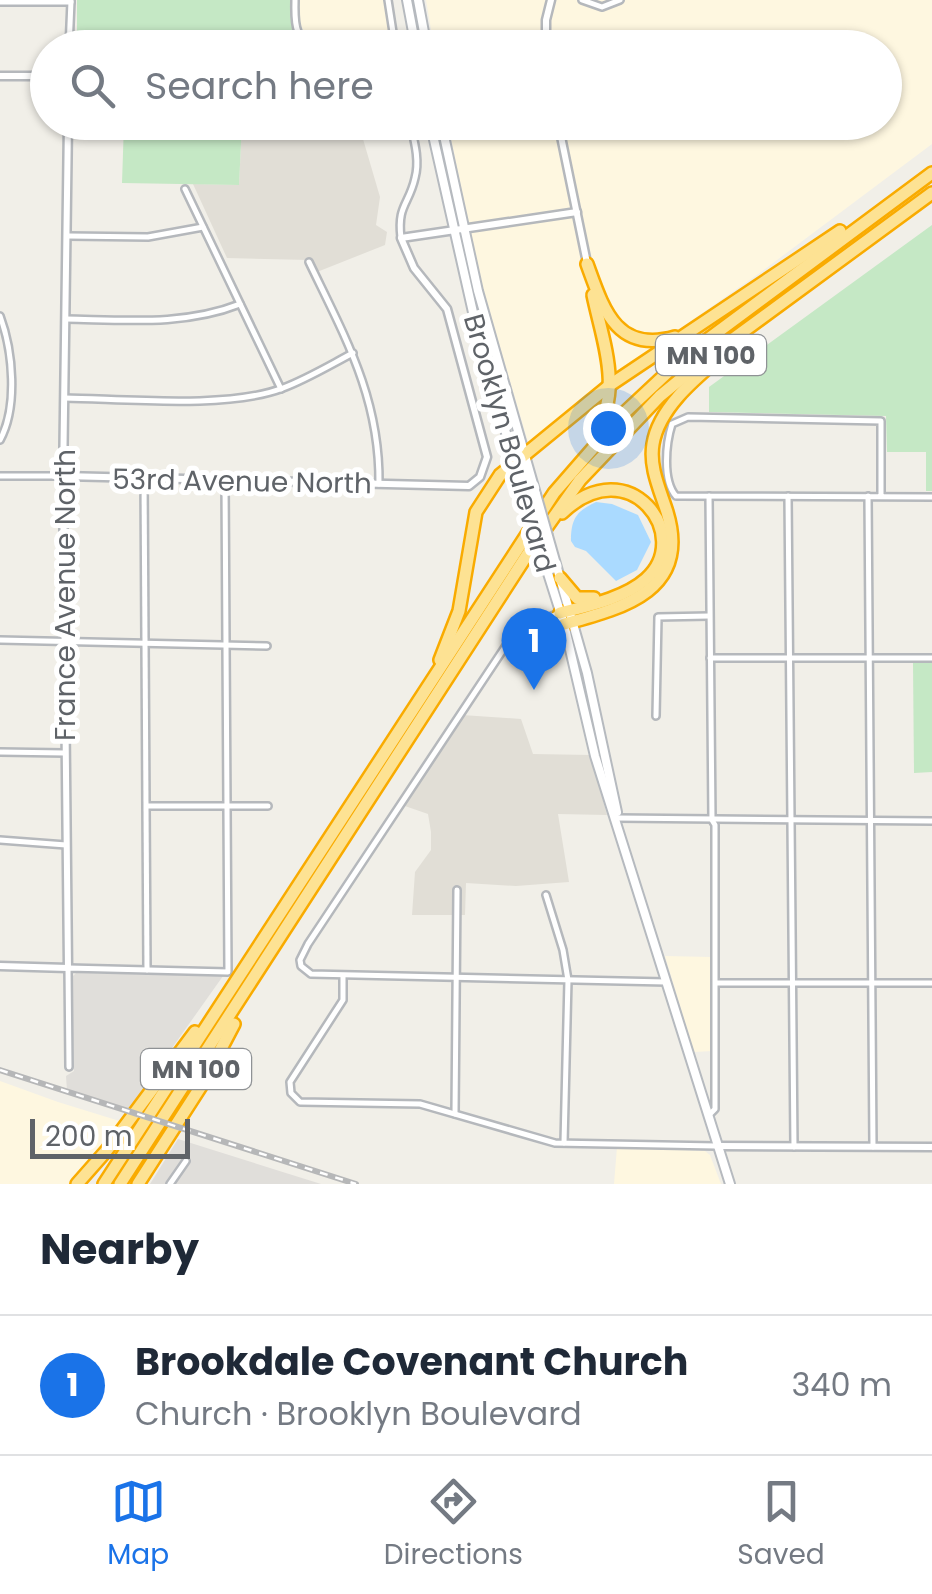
<!DOCTYPE html>
<html lang="en">
<head>
<meta charset="utf-8">
<style>
  :root { --surface:#fff; --page:#f2f2f3; --text:#1f2937; --muted:#747a83; --line:#e0e1e3; --accent:#1a73e8 }
  body { margin:0; font-family:Poppins,sans-serif; background:var(--page); color:var(--text) }
  .scale { position:absolute; left:30px; bottom:25px; width:160px; box-sizing:border-box; padding-left:10px; border:5px solid #5f6368; border-top:0; font-size:28px; line-height:35px; white-space:nowrap; color:#5f6368; -webkit-text-stroke:8px #fff; paint-order:stroke }
  .you { position:absolute; left:608px; top:428px; width:35px; height:35px; margin:-25px; border:8px solid #fff; border-radius:50%; background:#1a73e8; box-shadow:0 0 0 15px #1a73e833 }
  .badge { display:grid; place-items:center; width:65px; height:65px; border-radius:50%; background:var(--accent); color:#fff; font-size:32px; font-weight:700 }
  .pin { position:absolute; translate:-50% -82px; filter:drop-shadow(0 2px 5px #0008) }
  .pin::after { content:''; position:absolute; top:52px; width:35px; height:30px; background:inherit; clip-path:polygon(0 0,100% 0,50% 100%) }
  .list { margin:0; padding:0; list-style:none }
  h2 { display:flex; justify-content:space-between; align-items:center; height:130px; margin:0; padding:0 40px; font-size:42px }
  h2 small { font-size:32px; font-weight:400; color:var(--muted) }
  .list li { display:grid; grid-template-columns:65px 1fr auto; gap:30px; align-items:center; box-sizing:border-box; height:140px; padding:0 40px; border-top:2px solid var(--line) }
  .list b { display:block; font-size:38px; white-space:nowrap }
  .list p { margin:0; font-size:32px; white-space:nowrap; color:var(--muted) }
  .list em { font-size:32px; font-style:normal; color:var(--muted) }
  .icon { flex:none; width:55px; height:55px; fill:none; stroke:currentColor; stroke-width:2; stroke-linecap:round; stroke-linejoin:round }
  .map { position:relative; flex:none; width:932px; height:1184px; overflow:hidden }
  .search { position:absolute; background:var(--surface); box-shadow:0 2px 8px #0004; left:30px; right:30px; top:30px; height:110px; display:flex; align-items:center; gap:25px; box-sizing:border-box; padding:0 35px; border-radius:55px; color:var(--muted); font-size:38px }
  .sheet { height:270px; background:var(--surface) }
  nav { display:flex; justify-content:space-around; align-items:center; box-sizing:border-box; height:140px; border-top:2px solid var(--line); background:var(--surface); font-size:28px; color:var(--muted) }
  nav a { display:grid; justify-items:center; gap:5px }
  nav .on { color:var(--accent) }
  .map>svg:first-child { display:block }
  .commercial { fill:#fef7e0 }
  .industrial { fill:#e0deda }
  .education { fill:#e1ded6 }
  .green { fill:#c5e8c5 }
  .water { fill:#aadaff }
  .lines { fill:none; stroke-linecap:round; stroke-linejoin:round }
  .minor-casing { stroke:#b5b8bc; stroke-width:10 }
  .tertiary-casing { stroke:#b5b8bc; stroke-width:11 }
  .secondary-casing { stroke:#b6babf; stroke-width:12 }
  .motorway-casing { stroke:#f9ab00; stroke-width:16 }
  .minor { stroke:#fff; stroke-width:5 }
  .tertiary { stroke:#fff; stroke-width:6 }
  .secondary { stroke:#fff; stroke-width:8 }
  .motorway { stroke:#fde293; stroke-width:11 }
  .rail-casing { stroke:#b6b7b8; stroke-width:6 }
  .rail { stroke:#fff; stroke-width:2.5; stroke-dasharray:8; stroke-linecap:butt }
  .secondary-bridge-casing { stroke:#b6babf; stroke-width:12; stroke-linecap:butt }
  .secondary-bridge { stroke:#fff; stroke-width:8 }
  .labels { text-anchor:middle; stroke-width:10; stroke-linejoin:round; paint-order:stroke }
  .shield { fill:#fff; stroke:#8f9295; stroke-width:2.5 }
  .shield-label { font-size:25px; font-weight:bold; fill:#5f6368 }
  .street-label { font-size:28px; fill:#5f6368; stroke:#fff }
</style>
</head>
<body>
<div class="map">
<svg width="932" height="1184" viewBox="0 0 932 1184">
  <rect width="100%" height="100%" fill="#f1efe8"/>
  <g class="commercial">
    <polygon points="299,0 384,0 391,40 388,42 314,41 305,34 300,23"/>
    <polygon points="426,0 932,0 932,144 761,272 619,371 528,442 479,276 448,123 884,122 884,48 434,47"/>
    <polygon points="665,956 711,957 713,1051 694,1052"/>
    <polygon points="0,1081 58,1102 126,1123 72,1184 0,1184"/>
    <polygon points="617,1147 705,1151 710,1155 721,1184 614,1184"/>
  </g>
  <g class="industrial">
    <polygon points="76,973 223,976 128,1110 67,1091 66,1076 74,1071 71,978"/>
    <polygon points="178,1139 321,1184 150,1184"/>
  </g>
  <g class="education">
    <polygon points="245,123 363,123 363,139 380,197 376,225 387,232 385,245 317,272 309,260 227,258 193,184 239,185 242,124"/>
    <polygon points="462,715 521,719 533,754 591,755 607,815 558,814 569,882 516,886 466,883 465,915 412,915 415,872 431,850 431,832 428,814 402,805"/>
  </g>
  <g class="green">
    <polygon points="77,0 291,0 293,47 77,47"/>
    <polygon points="124,123 245,123 242,124 239,185 122,183"/>
    <polygon points="932,225 932,491 926,491 926,452 887,452 886,416 709,412 709,387"/>
    <polygon points="932,662 932,772 914,773 913,663"/>
  </g>
  <path class="water" d="M596,502L612,504L638,515L651,542L637,570L616,581L586,551L575,547L571,541C571,518 577,511 596,502Z"/>
  <g class="lines">
    <defs>
      <g id="minor">
        <path d="M295,0C295,10 294,22 298,32C309,56 372,45 395,45"/>
        <polyline points="388,0 395,45"/>
        <polyline points="582,0 602,7 620,0"/>
        <polyline points="0,2 71,2"/>
        <polyline points="69,48 71,1"/>
        <polyline points="185,189 281,389"/>
        <polyline points="68,236 148,237 203,227"/>
        <path d="M401,238C397,205 409,205 415,178C420,160 414,140 410,122"/>
        <path d="M309,262C345,337 380,398 379,484"/>
        <path d="M0,316C13,351 18,407 0,440"/>
        <path d="M66,319C125,320 184,326 240,304"/>
        <path d="M65,398C125,399 228,409 283,388C307,379 330,365 353,353"/>
        <polyline points="0,476 63,476"/>
        <polyline points="144,478 147,970"/>
        <polyline points="709,496 712,820 715,825 715,1109 710,1114"/>
        <polyline points="788,496 794,1147"/>
        <polyline points="868,496 873,1147"/>
        <path d="M881,496V421L688,417L672,424C666,443 662,480 676,496L932,497"/>
        <polyline points="557,614 529,625 509,641 564,624"/>
        <polyline points="0,640 267,646"/>
        <polyline points="509,641 308,944 300,960 301,966 311,974 666,982"/>
        <polyline points="710,658 932,658"/>
        <polyline points="656,716 658,617 709,616"/>
        <polyline points="0,752 65,753"/>
        <polyline points="147,806 268,806"/>
        <polyline points="617,818 932,821"/>
        <polyline points="0,840 66,845"/>
        <polyline points="546,895 563,950 568,980 564,1143"/>
        <polyline points="343,977 343,1000 290,1082 291,1093 300,1102 420,1104 555,1143 716,1146"/>
        <polyline points="716,983 932,983"/>
        <polyline points="69,1067 68,968 228,972 225,481"/>
        <polyline points="455,1114 457,890"/>
        <polyline points="170,1184 186,1161"/>
      </g>
      <g id="tertiary">
        <polyline points="546,48 546,20 551,0"/>
        <polyline points="0,76 48,76"/>
        <polyline points="558,122 587,263"/>
        <polyline points="63,476 469,486 480,477 487,457 447,309 414,268 401,238 577,212"/>
        <polyline points="0,966 68,968 63,483 68,122"/>
        <polyline points="718,1146 932,1147"/>
      </g>
      <g id="secondary">
        <polyline points="407,0 416,48"/>
        <polyline points="418,0 427,48"/>
        <polyline points="430,122 479,339 527,506"/>
        <polyline points="441,122 478,291 536,494"/>
        <polyline points="548,536 587,673 617,812"/>
        <polyline points="545,564 564,624 595,756 730,1184"/>
      </g>
      <g id="motorway">
        <path d="M587,264C603,308 616,354 675,337"/>
        <path d="M593,436C624,392 603,343 593,295"/>
        <polyline points="560,578 577,598 594,598"/>
        <path d="M560,613C587,606 625,598 646,579C694,537 630,448 562,513"/>
        <path d="M564,624C623,608 691,591 667,512C660,490 649,467 653,444C659,407 697,377 724,354"/>
        <polyline points="440,660 459,611 476,512 500,475 610,385 840,231"/>
        <polyline points="77,1184 107,1150 195,1032"/>
        <polyline points="104,1184 554,493 622,415 684,357 932,173"/>
        <polyline points="120,1184 527,555 580,480 660,396 699,364 932,193"/>
        <polyline points="138,1184 203,1083 234,1024"/>
      </g>
    </defs>
    <use href="#minor" class="minor-casing"/>
    <use href="#tertiary" class="tertiary-casing"/>
    <use href="#secondary" class="secondary-casing"/>
    <use href="#motorway" class="motorway-casing"/>
    <use href="#minor" class="minor"/>
    <use href="#tertiary" class="tertiary"/>
    <use href="#secondary" class="secondary"/>
    <use href="#motorway" class="motorway"/>
    <defs>
      <polyline id="rail" points="0,1070 356,1184"/>
    </defs>
    <use href="#rail" class="rail-casing"/>
    <use href="#rail" class="rail"/>
    <defs>
      <g id="secondary-bridge">
        <polyline points="536,494 548,536"/>
        <polyline points="527,506 545,564"/>
      </g>
    </defs>
    <use href="#secondary-bridge" class="secondary-bridge-casing"/>
    <use href="#secondary-bridge" class="secondary-bridge"/>
  </g>
  <g class="labels">
    <g class="shield">
      <rect x="656" y="335" width="110" height="40" rx="8"/>
      <rect x="141" y="1049" width="110" height="40" rx="8"/>
    </g>
    <g class="shield-label">
      <text x="711" y="364">MN 100</text>
      <text x="196" y="1078">MN 100</text>
    </g>
    <g class="street-label">
      <text transform="translate(510 443) rotate(74)" y="10">Brooklyn Boulevard</text>
      <text transform="translate(242 481) rotate(1)" y="10">53rd Avenue North</text>
      <text transform="translate(65 595) rotate(-90)" y="10">France Avenue North</text>
    </g>
  </g>
</svg>
<div class="scale">200 m</div>
<div class="you"></div>
<div class="pin badge" style="left:534px;top:690px">1</div>
<div class="search"><svg class="icon" aria-label="search" viewBox="0 0 24 24"><circle cx="10" cy="10" r="6"/><path d="M15 15l6 6"/></svg>Search here</div>
</div>
<section class="sheet">
<h2>Nearby<small></small></h2>
<ul class="list">
<li><span class="badge">1</span><div><b>Brookdale Covenant Church</b><p>Church · Brooklyn Boulevard</p></div><em>340 m</em></li>
</ul>
</section>
<nav>
<a class="on"><svg class="icon" aria-label="map" viewBox="0 0 24 24"><path d="M3 6l6-2 6 2 6-2v14l-6 2-6-2-6 2zM9 4v14M15 6v14"/></svg>Map</a>
<a><svg class="icon" aria-label="directions" viewBox="0 0 24 24"><path d="M12 3l9 9-9 9-9-9zM9 14v-3h6M13 9l2 2-2 2"/></svg>Directions</a>
<a><svg class="icon" aria-label="saved" viewBox="0 0 24 24"><path d="M7 4h10v16l-5-4-5 4z"/></svg>Saved</a>
</nav>
</body>
</html>
